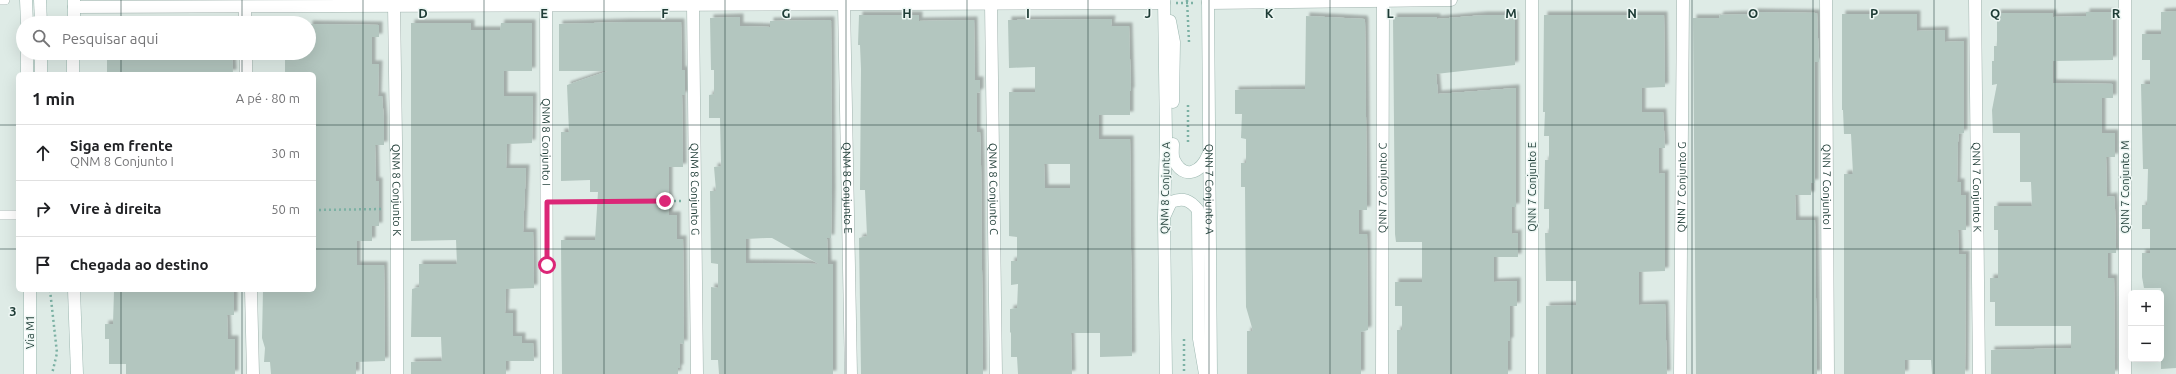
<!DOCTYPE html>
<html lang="pt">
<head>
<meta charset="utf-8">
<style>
  :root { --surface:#fff; --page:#f2f2f2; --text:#202124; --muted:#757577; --line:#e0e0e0 }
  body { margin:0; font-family:Ubuntu,sans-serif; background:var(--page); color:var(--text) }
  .controls { position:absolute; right:12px; bottom:12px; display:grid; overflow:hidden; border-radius:6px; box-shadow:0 4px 16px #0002 }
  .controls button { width:36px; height:36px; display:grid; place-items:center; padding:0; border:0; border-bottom:1px solid var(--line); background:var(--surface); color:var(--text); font:20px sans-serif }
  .stop { position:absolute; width:12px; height:12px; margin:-9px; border:3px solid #db2777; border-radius:50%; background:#fff }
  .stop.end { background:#db2777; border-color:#fff; box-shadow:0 1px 4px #0008 }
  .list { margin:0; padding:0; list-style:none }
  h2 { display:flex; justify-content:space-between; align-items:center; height:52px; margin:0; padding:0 16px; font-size:17px }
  h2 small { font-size:13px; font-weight:400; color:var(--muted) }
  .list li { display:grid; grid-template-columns:26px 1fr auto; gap:12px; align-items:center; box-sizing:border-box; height:56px; padding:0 16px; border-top:1px solid var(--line) }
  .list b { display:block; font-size:15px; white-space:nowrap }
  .list p { margin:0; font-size:13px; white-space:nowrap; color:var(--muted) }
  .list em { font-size:13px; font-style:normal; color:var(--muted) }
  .icon { flex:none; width:22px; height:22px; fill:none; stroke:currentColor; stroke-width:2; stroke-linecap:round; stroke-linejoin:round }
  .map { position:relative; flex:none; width:2176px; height:374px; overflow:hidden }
  .search { position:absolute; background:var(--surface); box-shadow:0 4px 16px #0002; left:16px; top:16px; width:300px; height:44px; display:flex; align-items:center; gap:10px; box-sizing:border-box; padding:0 14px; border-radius:22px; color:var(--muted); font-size:15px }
  .panel { position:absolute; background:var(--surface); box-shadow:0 4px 16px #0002; left:16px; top:72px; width:300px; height:220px; border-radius:6px }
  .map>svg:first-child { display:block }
  .building { fill:#b3c6bf; fill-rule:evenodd; filter:url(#shadow) }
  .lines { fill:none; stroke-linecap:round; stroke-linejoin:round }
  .service-casing { stroke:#a1b3ae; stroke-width:10 }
  .minor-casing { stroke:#a1b3ae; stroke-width:13 }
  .secondary-casing { stroke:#9cb7b0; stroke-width:13 }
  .path { stroke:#7cb1a4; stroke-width:2.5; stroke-dasharray:2 3; stroke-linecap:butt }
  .service { stroke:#fff; stroke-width:9 }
  .minor { stroke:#fff; stroke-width:12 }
  .secondary { stroke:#fff; stroke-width:12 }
  .route { stroke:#db2777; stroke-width:5 }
  .grid { fill:none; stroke:#1e3c36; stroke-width:1; stroke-opacity:0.55 }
  .labels { text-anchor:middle; stroke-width:3; stroke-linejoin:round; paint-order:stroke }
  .street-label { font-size:11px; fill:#1e3c36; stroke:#eef7f4 }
  .grid-label { font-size:13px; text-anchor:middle; font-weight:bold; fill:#1e3c36; stroke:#eef7f4; stroke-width:3; stroke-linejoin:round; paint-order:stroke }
</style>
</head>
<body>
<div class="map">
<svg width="2176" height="374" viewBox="0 0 2176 374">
  <defs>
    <filter id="shadow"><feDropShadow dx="3.5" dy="-3.5" stdDeviation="1" flood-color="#0004"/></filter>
  </defs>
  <rect width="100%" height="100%" fill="#deebe6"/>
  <g class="building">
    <polygon points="2176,11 2176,368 2161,369 2161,288 2144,288 2142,277 2142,253 2150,253 2150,229 2142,229 2142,205 2147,205 2148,169 2143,169 2141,84 2150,84 2150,60 2142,60 2142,34 2161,34 2161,12"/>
    <polygon points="1754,12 1817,13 1819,62 1815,62 1815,183 1811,183 1811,195 1795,195 1796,220 1815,220 1817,374 1696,374 1693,18 1719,18 1720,15 1754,14"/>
    <polygon points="2086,12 2113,12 2113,60 2053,61 2053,83 2113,84 2113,98 2102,98 2102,133 2115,133 2115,157 2106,157 2107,197 2114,196 2115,209 2116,253 2108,253 2108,278 2114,278 2115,374 1991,374 1991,350 2071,348 2071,326 1995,326 1995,302 1990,302 1990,278 1998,278 1998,230 1994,230 1994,206 2032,206 2031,182 2020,182 2020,133 1993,133 1992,110 1997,84 1992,85 1992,61 1994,61 1994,46 1997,46 1997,13 2053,13 2053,17 2086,16"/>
    <polygon points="1842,14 1917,14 1917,31 1945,30 1945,42 1964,41 1964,133 1959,134 1958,142 1957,182 1961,182 1961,195 1966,195 1966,230 1958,230 1959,254 1966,254 1965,374 1932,374 1931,360 1905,360 1905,374 1844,374 1844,174 1853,174 1851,134 1844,134 1843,110 1842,110"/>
    <polygon points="859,15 919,15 919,21 974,20 975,80 980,80 980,92 977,93 977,132 980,132 981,165 983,374 861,374 859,238 867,236 865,190 860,190 861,69 860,45 858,45"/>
    <polygon points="1484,15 1515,15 1515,65 1436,74 1438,94 1516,88 1516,207 1512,207 1512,234 1518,233 1518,257 1494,257 1494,282 1517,281 1517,306 1510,306 1510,341 1508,341 1508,374 1397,374 1397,330 1402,330 1402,306 1395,306 1395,282 1422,282 1422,242 1396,242 1395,234 1393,17 1437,17 1437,19"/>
    <polygon points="1544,15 1664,15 1665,87 1642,88 1642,112 1663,112 1665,148 1659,148 1659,174 1665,173 1665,271 1639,272 1639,305 1665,304 1667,374 1546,374 1546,306 1576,305 1576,281 1546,281 1545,233 1549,233 1549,209 1544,209 1545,160 1549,160 1549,136 1544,136 1545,112 1543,112"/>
    <polygon points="1306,16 1364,19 1365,22 1367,210 1359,210 1359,234 1367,234 1368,330 1361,332 1361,374 1247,374 1247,331 1253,331 1246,307 1245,187 1241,187 1241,163 1246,163 1246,139 1241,138 1242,114 1235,114 1235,90 1305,89"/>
    <path d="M740,17V26L770,27V21L831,20L832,191L831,238H827L828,264H833V374H719L718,360H711V287L718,288V264L711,263L710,191H716L714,167L721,166L720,118H709V95L714,94V70H711L710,18ZM767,238H772L819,264L746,263V239Z"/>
    <path d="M1112,19L1111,26H1129L1131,91H1130V115H1099V139H1130L1132,356L1100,357V333H1071L1072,374H1018L1017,357H1011V332L1010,333V309L1017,308L1018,284L1011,285V261H1017V237L1009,236V92H1035V67L1009,68L1008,20ZM1044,164H1070V188H1045Z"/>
    <polygon points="627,22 681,22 682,70 685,70 685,95 682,95 683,167 669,167 669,215 677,215 677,239 683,239 684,344 680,343 680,368 678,368 678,374 562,374 561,240 595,240 598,192 590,192 590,180 561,181 561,132 569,132 567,85 608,71 559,71 559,24"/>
    <polygon points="411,23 471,23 471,30 500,30 501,23 532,23 532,71 504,71 504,96 533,96 532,143 507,144 506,168 526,168 523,232 533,232 534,288 506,289 505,313 513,313 513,336 522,336 522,343 533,343 534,361 506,361 506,374 411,374 411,362 442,361 441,337 411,337 412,289 419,287 419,264 457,264 456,240 411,241"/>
    <polygon points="309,24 379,25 379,37 372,37 372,64 379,64 378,96 382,96 384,120 384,145 375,145 376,181 379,181 379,226 372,226 372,241 357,241 357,265 384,265 385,361 356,362 356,374 271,374 270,362 264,362 265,348 262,338 263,290 314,290 314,74 285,74 285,53 309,53"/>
    <polygon points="107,53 232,53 233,73 107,74"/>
    <polygon points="234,290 234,315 227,315 228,339 235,339 235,374 126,374 126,364 109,364 109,339 105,339 105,324 113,324 114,291"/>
  </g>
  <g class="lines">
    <defs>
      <g id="service">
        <polyline points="0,0 5,0"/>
        <polyline points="0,215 18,215"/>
      </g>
      <g id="minor">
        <path id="s1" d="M1826,0L1828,374"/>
        <path id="s2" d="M1975,0L1979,374"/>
        <polyline points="2125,0 2125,374"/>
        <path id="s3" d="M844,3L851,374"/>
        <polyline points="1208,3 1451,0"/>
        <path id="s4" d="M991,4L996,374"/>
        <path id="s5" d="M394,5L397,208V374"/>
        <path id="s6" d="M546,5L547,374"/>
        <path id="s7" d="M693,5L697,374"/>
        <polyline points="74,7 1164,3"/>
        <polyline points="245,7 245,23"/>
        <polyline points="246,53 246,74"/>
        <polyline points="251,290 253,374"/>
        <path id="s8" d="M1382,374L1383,1"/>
        <polyline points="1532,374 1532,0"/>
        <path id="s9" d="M1680,374L1683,0"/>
      </g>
      <g id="secondary">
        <polyline points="26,0 27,23"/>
        <polyline points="40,0 41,23"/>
        <polyline points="1164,0 1166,137 1164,218 1166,374"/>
        <path id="s10" d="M1208,0L1211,374"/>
        <polyline points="1170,21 1174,42 1173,102"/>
        <polyline points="74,23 74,0"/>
        <polyline points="27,53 27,74"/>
        <polyline points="41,53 41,74"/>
        <polyline points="73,74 73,53"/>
        <path d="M1173,144C1173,149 1172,156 1174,160C1184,181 1201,172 1208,155"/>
        <path d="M1165,215L1171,202C1183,197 1190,200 1198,210L1199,339L1205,374"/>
        <polyline points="30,290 30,374"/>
        <polyline points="74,290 77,374"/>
      </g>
    </defs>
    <use href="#service" class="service-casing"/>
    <use href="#minor" class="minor-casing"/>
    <use href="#secondary" class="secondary-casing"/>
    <g class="path">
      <polyline points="1187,0 1189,42"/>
      <polyline points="1176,3 1195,3"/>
      <polyline points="1188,142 1188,103"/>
      <polyline points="559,202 682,201"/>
      <polyline points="314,210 383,209"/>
      <polyline points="50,290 57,353 52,374"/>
      <polyline points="1184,339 1184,374"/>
    </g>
    <use href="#service" class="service"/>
    <use href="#minor" class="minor"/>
    <use href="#secondary" class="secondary"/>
  </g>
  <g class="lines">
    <polyline class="route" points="547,265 547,202 665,201"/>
  </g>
  <path class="grid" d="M121,0V23M242,0V23M363,0V374M484,0V374M604,0V374M725,0V374M846,0V374M967,0V374M1088,0V374M1209,0V374M1330,0V374M1451,0V374M1572,0V374M1692,0V374M1813,0V374M1934,0V374M2055,0V374M121,53V74M242,53V74M0,125H18M314,125H2176M0,249H18M314,249H2176M121,290V374M242,290V374"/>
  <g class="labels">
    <g class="street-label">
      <text dy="4" stroke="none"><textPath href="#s6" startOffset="137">QNM 8 Conjunto I</textPath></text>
      <text transform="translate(1532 187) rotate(-90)" y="4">QNN 7 Conjunto E</text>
      <text dy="4" stroke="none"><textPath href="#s9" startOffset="187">QNN 7 Conjunto G</textPath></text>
      <text dy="4" stroke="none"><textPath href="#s1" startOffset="187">QNN 7 Conjunto I</textPath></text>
      <text dy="4" stroke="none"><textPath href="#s2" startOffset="187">QNN 7 Conjunto K</textPath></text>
      <text transform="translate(2125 187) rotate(-90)" y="4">QNN 7 Conjunto M</text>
      <text dy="4" stroke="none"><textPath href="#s3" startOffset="185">QNM 8 Conjunto E</textPath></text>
      <text transform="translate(1165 188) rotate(-89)" y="4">QNM 8 Conjunto A</text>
      <text dy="4" stroke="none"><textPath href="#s8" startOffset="186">QNN 7 Conjunto C</textPath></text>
      <text dy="4" stroke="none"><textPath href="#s5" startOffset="185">QNM 8 Conjunto K</textPath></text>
      <text dy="4" stroke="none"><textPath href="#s7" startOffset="184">QNM 8 Conjunto G</textPath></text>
      <text dy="4" stroke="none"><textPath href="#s4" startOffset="185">QNM 8 Conjunto C</textPath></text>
      <text dy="4" stroke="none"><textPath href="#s10" startOffset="189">QNN 7 Conjunto A</textPath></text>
      <text transform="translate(30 332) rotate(-90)" y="4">Via M1</text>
    </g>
  </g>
  <g class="grid-label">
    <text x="423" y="18">D</text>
    <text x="544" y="18">E</text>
    <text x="665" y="18">F</text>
    <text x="786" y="18">G</text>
    <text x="907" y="18">H</text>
    <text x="1028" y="18">I</text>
    <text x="1148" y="18">J</text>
    <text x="1269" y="18">K</text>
    <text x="1390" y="18">L</text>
    <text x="1511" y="18">M</text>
    <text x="1632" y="18">N</text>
    <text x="1753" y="18">O</text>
    <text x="1874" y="18">P</text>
    <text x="1995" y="18">Q</text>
    <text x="2116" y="18">R</text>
    <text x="13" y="316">3</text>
  </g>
</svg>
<div class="controls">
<button>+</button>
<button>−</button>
</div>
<div class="stop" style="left:547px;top:265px"></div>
<div class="stop end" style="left:665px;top:201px"></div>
<div class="search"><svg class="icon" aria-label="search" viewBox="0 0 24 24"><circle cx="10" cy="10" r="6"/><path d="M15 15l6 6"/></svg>Pesquisar aqui</div>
<section class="panel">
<h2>1 min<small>A pé · 80 m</small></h2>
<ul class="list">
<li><svg class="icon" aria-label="ahead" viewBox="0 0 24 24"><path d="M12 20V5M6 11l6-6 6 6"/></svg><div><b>Siga em frente</b><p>QNM 8 Conjunto I</p></div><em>30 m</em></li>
<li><svg class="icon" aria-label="right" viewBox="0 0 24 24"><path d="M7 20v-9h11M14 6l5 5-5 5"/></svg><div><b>Vire à direita</b></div><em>50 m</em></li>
<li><svg class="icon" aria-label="arrive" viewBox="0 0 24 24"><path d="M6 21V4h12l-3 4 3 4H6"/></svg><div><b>Chegada ao destino</b></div></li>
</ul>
</section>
</div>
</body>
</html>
